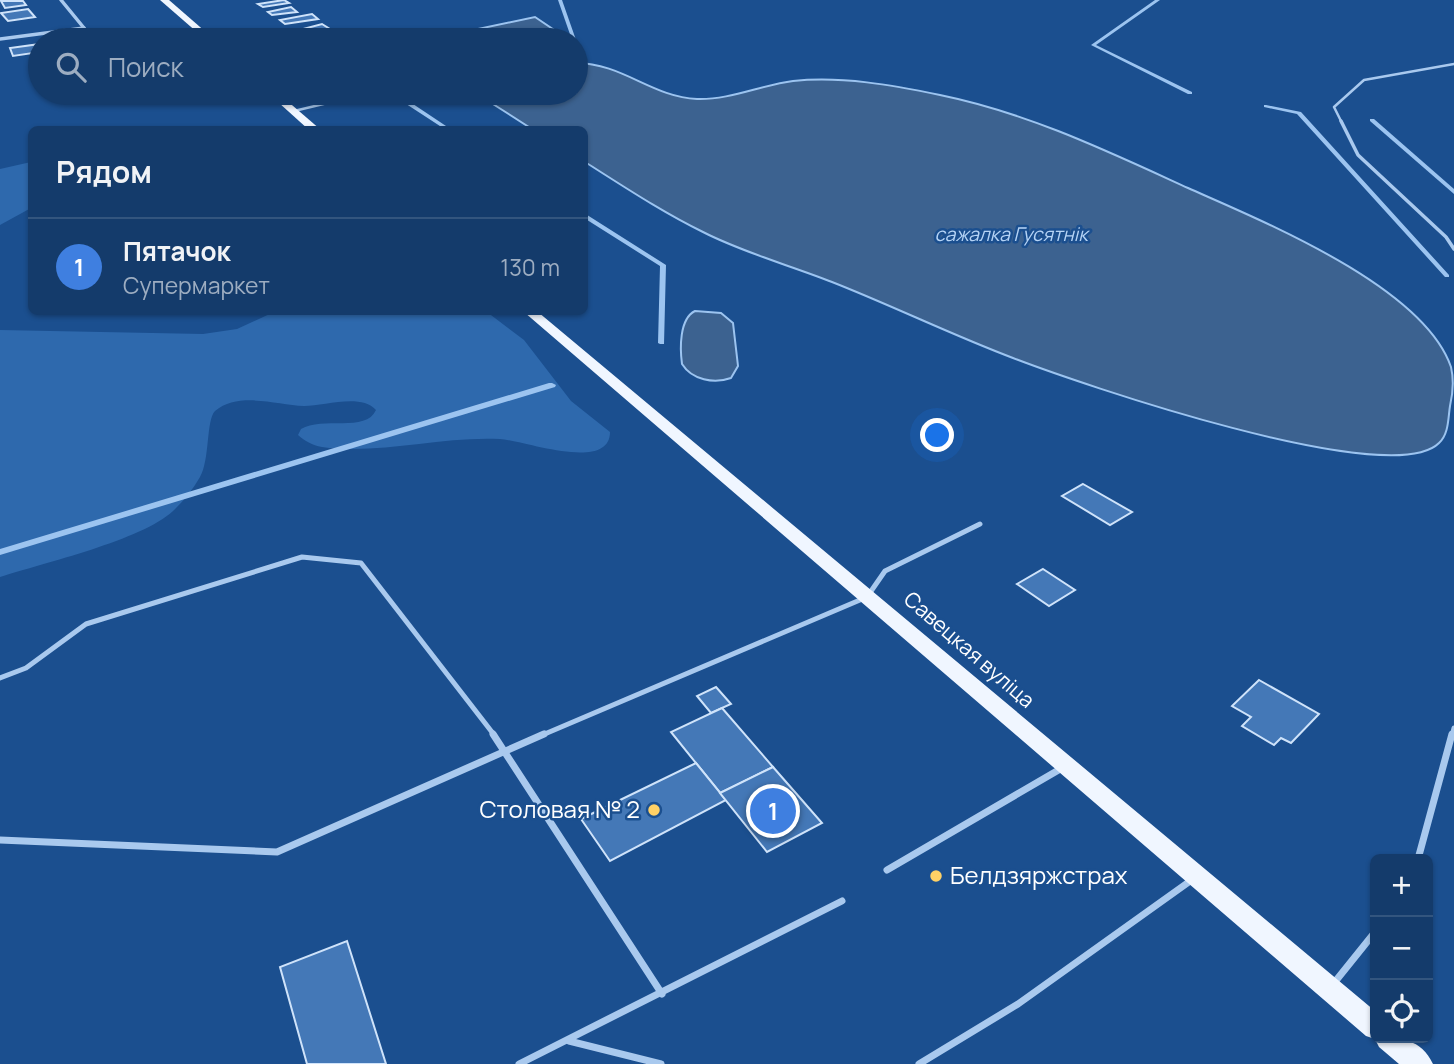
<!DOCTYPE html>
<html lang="ru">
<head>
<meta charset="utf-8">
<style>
  :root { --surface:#143b6b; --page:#1d4271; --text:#f1f3f6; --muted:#9dadc1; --line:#33557e; --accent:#ffd166 }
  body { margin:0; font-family:Manrope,sans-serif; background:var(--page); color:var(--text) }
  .controls { position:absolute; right:21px; bottom:21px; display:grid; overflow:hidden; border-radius:10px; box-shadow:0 2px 5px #0004 }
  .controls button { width:63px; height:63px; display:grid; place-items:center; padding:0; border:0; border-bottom:2px solid var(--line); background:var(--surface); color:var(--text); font:35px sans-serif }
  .you { position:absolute; left:938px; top:436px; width:24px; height:24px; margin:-18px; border:5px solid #fff; border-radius:50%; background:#1a73e8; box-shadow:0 0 0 10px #1a73e833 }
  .badge { display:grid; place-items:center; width:46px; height:46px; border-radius:50%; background:var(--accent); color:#fff; font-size:23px; font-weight:700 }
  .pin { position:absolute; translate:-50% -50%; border:4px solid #fff; box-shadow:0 2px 7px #0006 }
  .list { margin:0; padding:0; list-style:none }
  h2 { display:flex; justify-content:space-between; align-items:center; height:91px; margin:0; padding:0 28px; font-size:30px }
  h2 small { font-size:23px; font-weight:400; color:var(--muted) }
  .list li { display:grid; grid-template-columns:46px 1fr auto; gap:21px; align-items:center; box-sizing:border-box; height:98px; padding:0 28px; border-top:2px solid var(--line) }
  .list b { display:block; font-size:26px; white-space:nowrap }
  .list p { margin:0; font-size:23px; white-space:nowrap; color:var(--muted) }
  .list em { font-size:23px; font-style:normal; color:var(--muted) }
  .icon { flex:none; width:38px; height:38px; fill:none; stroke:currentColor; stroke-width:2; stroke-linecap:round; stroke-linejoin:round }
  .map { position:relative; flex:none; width:1454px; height:1064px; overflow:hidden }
  .search { position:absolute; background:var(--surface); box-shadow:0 2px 5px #0004; left:28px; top:28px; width:560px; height:77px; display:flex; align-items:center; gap:18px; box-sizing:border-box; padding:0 24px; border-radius:38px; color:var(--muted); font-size:26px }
  .panel { position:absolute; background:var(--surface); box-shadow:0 2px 5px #0004; left:28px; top:126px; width:560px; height:189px; border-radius:10px }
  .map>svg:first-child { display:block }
  .green { fill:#2e69ad }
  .water { fill:#3c6290; stroke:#9cc4f0; stroke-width:2 }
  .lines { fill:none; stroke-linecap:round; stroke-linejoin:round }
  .stream { fill:#9cc4f0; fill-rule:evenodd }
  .building { fill:#4478b7; stroke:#cfe3fa; stroke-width:2 }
  .service-far3 { stroke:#a9c9ee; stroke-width:2.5 }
  .service-far2 { stroke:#a9c9ee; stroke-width:3.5 }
  .service-far1 { stroke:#a9c9ee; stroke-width:5 }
  .service { stroke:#a9c9ee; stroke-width:7 }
  .minor { stroke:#a9c9ee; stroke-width:3.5 }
  .primary { fill:#f0f6ff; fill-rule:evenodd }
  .poi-dot { fill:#ffd166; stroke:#1b4f8f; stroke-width:2.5 }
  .labels { text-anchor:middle; stroke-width:5; stroke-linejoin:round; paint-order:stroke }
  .far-water-label { font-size:19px; font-style:italic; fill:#b5d3f5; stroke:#1b4f8f }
  .street-label { font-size:21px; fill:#fff; stroke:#1b4f8f }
  .near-poi-label { font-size:24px; fill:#fff; stroke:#1b4f8f; text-anchor:end }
</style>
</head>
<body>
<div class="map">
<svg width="1454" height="1064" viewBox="0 0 1454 1064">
  <rect width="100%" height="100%" fill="#1b4f8f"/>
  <g class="green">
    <polygon points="31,162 31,208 0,225 0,169"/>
    <path d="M274,312H487L524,340L571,401L610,432C610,473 522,440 500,439C441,436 378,455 322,447C312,445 305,441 298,435L301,429C322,416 366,433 376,410C361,393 324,406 304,406C277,405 239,391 215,411C206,420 210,460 200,477C193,489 184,501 173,511C142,540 44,563 0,577V330L203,334L237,329Z"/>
  </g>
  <g class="water">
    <polygon points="535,17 563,36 550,40 426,40"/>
    <path d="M576,63C622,63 652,97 697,99C730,100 761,85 793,81C842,76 892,85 940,95C1028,113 1107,151 1188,188C1262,221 1423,286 1451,367C1454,380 1453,393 1450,406C1448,418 1449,434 1439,443C1391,491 1078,383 1013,358C952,335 893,306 832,282C789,265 744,253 703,232C662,212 623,186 585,162L584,130L532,129L482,97V93H576Z"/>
    <path d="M695,311L721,313L733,323L738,366L731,378C714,384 692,380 682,364C680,349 679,319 695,311Z"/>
  </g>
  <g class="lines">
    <g class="stream">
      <polygon points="558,0 562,0 576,40 576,41 572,40"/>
      <polygon points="1155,0 1160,0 1096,45 1192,92 1192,94 1188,94 1091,45"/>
      <polygon points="397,96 401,96 452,130 446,130 397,98"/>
      <polygon points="1266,105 1301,112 1449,275 1449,277 1445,277 1297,114 1264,107 1264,105"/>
      <polygon points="1370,119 1374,119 1454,189 1454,194 1370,121"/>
      <polygon points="584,213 666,265 664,344 660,344 658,343 660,266 584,218"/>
      <polygon points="549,383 552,383 556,385 555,387 0,555 0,549"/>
    </g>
  </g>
  <g class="building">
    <polygon points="284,0 289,3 263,7 258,4"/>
    <polygon points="1,1 23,1 26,5 5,8"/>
    <polygon points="291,7 297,12 272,15 268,12"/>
    <polygon points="28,9 35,17 8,21 1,13"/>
    <polygon points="312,14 318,19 285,24 280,20"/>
    <polygon points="322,24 333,31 298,36 292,32"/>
    <polygon points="40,44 40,52 13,56 10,48"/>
    <polygon points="1083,484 1132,512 1110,525 1062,496"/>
    <polygon points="1043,569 1075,590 1049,606 1017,584"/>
    <polygon points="1259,680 1319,714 1291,743 1281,738 1274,745 1242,726 1251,717 1232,706"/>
    <polygon points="716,687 731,704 711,713 697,696"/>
    <polygon points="722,708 773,767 720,793 671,732"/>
    <polygon points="696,763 726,800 610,861 581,819"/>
    <polygon points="773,767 822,823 767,852 720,793"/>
    <polygon points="347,941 386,1064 307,1064 280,967"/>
  </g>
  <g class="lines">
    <g class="service-far3">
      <polyline points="294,111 357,96 385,93"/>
      <polyline points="1342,123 1334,107 1364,80 1454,64"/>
    </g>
    <polyline class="service-far2" points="1341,121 1358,155 1446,237 1454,249"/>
    <g class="service-far1">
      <polyline points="0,678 26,668 86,624 302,557 361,563 495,736"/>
      <polyline points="540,736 867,597 885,571 980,524"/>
      <polyline points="1452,736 1454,728"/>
    </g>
    <g class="service">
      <polyline points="493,734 662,994"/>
      <polyline points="0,840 277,852 544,734"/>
      <polyline points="1418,859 1452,734"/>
      <polyline points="887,870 1062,768"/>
      <polyline points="1334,983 1375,932"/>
      <polyline points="569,1041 661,1064"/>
      <polyline points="519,1064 842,901"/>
      <polyline points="919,1064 1018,1004 1193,879"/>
    </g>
    <g class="minor">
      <polyline points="61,0 84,28"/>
      <polyline points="0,39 84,28"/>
    </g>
    <g class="primary">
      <polygon points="160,0 169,0 215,40 206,40"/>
      <polygon points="268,93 278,93 321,130 309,130"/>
      <path d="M524,312H538L1375,1011V1038C1400,1038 1421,1038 1433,1064H1399L1379,1047L1375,1039L1366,1036Z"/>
    </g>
  </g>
  <g class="poi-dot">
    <circle cx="654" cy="810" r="7"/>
    <circle cx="936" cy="876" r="7"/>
  </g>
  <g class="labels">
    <g class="far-water-label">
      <text x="1011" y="241">сажалка Гусятнік</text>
    </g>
    <g class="street-label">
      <text transform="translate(969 650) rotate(41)" y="7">Савецкая вуліца</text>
    </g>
    <g class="near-poi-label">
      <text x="640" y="818">Столовая № 2</text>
      <text x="950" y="884" text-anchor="start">Белдзяржстрах</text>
    </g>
  </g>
</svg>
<div class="controls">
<button>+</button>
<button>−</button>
<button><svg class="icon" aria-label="locate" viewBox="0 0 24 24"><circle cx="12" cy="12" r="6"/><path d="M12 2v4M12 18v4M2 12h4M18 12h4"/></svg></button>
</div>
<div class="you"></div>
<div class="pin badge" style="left:773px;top:811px;background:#3f7fe0">1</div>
<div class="search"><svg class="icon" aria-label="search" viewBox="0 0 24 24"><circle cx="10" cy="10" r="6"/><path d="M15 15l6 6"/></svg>Поиск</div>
<section class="panel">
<h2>Рядом<small></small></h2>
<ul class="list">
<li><span class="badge" style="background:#3f7fe0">1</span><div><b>Пятачок</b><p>Супермаркет</p></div><em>130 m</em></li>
</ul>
</section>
</div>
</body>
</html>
